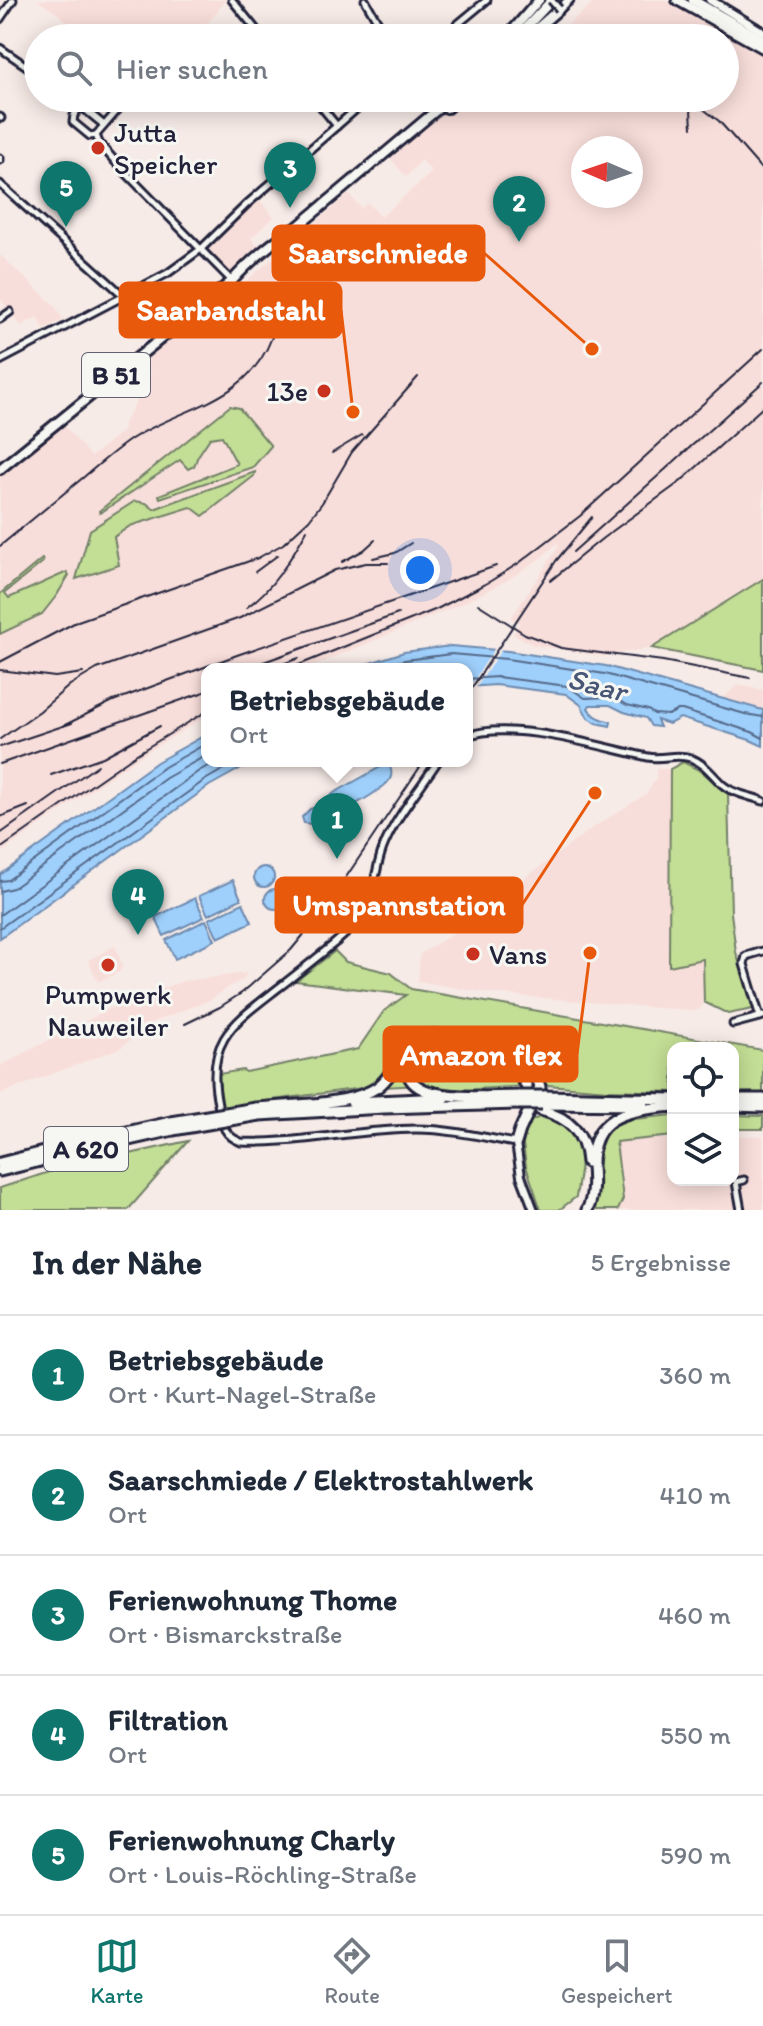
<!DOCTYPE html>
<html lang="de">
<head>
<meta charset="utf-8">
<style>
  :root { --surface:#fff; --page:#f2f2f3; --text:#1f2937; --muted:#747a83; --line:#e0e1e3; --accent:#0f766e }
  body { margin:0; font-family:Itim,sans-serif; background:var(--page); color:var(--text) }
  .controls { position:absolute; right:24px; bottom:24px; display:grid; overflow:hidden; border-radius:16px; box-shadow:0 4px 20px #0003 }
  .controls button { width:72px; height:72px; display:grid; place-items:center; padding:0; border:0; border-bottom:2px solid var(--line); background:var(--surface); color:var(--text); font:40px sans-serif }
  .compass { position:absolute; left:571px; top:136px; width:72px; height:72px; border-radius:50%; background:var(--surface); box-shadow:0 4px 20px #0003; rotate:272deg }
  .you { position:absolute; left:420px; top:570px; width:28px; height:28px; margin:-20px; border:6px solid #fff; border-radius:50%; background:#1a73e8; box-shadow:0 0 0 12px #1a73e833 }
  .badge { display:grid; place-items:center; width:52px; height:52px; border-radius:50%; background:var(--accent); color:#fff; font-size:26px; font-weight:700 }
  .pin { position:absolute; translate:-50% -66px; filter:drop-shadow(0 2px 4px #0008) }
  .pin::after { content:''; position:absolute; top:42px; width:28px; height:24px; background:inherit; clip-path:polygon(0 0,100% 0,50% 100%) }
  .popup { position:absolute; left:201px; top:663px; width:272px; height:104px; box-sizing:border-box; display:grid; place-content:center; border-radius:16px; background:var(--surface); filter:drop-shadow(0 2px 6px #0005); font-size:26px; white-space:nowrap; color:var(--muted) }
  .popup b { font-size:30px; color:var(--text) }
  .popup::after { content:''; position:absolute; left:50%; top:100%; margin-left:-16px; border:16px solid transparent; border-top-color:var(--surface) }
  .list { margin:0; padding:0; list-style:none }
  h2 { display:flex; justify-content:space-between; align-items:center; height:104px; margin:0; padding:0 32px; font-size:34px }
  h2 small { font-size:26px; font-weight:400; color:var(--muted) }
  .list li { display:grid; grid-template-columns:52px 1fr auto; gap:24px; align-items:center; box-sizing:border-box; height:120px; padding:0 32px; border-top:2px solid var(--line) }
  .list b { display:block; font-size:30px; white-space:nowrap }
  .list p { margin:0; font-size:26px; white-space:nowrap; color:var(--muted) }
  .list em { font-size:26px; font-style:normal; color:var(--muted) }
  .icon { flex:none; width:44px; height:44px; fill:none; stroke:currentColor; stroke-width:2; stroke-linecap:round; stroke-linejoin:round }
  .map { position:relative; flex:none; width:763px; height:1210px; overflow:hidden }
  .search { position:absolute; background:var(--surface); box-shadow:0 4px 20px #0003; left:24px; right:24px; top:24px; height:88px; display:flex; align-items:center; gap:20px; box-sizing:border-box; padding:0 28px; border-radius:44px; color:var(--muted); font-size:30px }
  .sheet { height:704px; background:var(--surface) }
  nav { display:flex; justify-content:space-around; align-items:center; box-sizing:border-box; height:112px; border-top:2px solid var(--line); background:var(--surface); font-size:22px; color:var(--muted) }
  nav a { display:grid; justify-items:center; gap:4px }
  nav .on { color:var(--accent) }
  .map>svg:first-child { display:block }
  .built { fill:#f8deda; fill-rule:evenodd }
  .green { fill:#c3de95; stroke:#728068; stroke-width:2 }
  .water { fill:#9fd0fc; stroke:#6d8aaf; stroke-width:2 }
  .pier { fill:#f7ebe7 }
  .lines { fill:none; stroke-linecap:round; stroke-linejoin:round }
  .shore { stroke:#546888; stroke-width:2 }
  .minor-casing { stroke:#22223b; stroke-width:11 }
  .tertiary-casing { stroke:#22223b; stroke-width:12 }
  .secondary-casing { stroke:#22223b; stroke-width:13 }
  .primary-casing { stroke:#22223b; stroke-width:14 }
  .motorway-casing { stroke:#22223b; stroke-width:15 }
  .minor { stroke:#f6f6f2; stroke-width:5 }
  .tertiary { stroke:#f6f6f2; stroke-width:6 }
  .secondary { stroke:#f6f6f2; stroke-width:7 }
  .primary { stroke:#f6f6f2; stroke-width:8 }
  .motorway { stroke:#f6f6f2; stroke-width:9 }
  .rail { stroke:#22223b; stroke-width:2 }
  .minor-bridge-casing { stroke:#22223b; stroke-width:11; stroke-linecap:butt }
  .motorway-bridge-casing { stroke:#22223b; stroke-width:15; stroke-linecap:butt }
  .minor-bridge { stroke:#f6f6f2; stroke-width:5 }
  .motorway-bridge { stroke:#f6f6f2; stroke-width:9 }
  .poi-dot { fill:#c8321e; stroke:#f6f6f2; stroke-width:3 }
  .labels { text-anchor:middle; stroke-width:6; stroke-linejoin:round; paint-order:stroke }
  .shield { fill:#f6f6f2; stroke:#626272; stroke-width:2 }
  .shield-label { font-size:26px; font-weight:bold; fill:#22223b }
  .poi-label { font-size:28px; fill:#22223b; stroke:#f6f6f2; text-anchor:start }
  .water-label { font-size:30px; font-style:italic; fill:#485675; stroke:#f6f6f2 }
  .leader { fill:none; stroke:#e8590c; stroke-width:3 }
  .callout-dot { fill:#e8590c; stroke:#f6f6f2; stroke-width:3 }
  .callout { fill:#e8590c; stroke:#e8590c; stroke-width:3 }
  .callout-label { font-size:30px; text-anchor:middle; font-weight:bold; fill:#fff }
</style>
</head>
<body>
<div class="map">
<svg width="763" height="1210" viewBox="0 0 763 1210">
  <rect width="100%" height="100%" fill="#f7ebe7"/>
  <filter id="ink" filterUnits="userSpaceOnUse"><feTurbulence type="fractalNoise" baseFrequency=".0125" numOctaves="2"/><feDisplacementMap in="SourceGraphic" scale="16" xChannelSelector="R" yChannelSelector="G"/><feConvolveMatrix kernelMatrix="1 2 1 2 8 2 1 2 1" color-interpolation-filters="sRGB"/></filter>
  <g filter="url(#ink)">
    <g class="built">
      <polygon points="37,0 226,0 196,38 83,38 61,16"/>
      <path d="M597,0H613L617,4L622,0H665L763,51V579L652,648L603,656L534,645L513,634L520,623L511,618L559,546L557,543L541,558L508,580L465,602L307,669H207V716L137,758L0,853V475L63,424L91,457L125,429L123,425L151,374L140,360L211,303L245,282L349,194L361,208L368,203L381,217L432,172L421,160L406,177L390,158L462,98H725V38H556L563,32L566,26ZM583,148H631V196H583Z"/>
      <polygon points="258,198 274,217 251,238 260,249 229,276 204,247"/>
      <polygon points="0,255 55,306 63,320 44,329 37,317 21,326 0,298"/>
      <polygon points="737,685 763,690 763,710 722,699"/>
      <polygon points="656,769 670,769 669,966 703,959 704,1002 700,1009 694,1011 486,993 418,981 420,954 467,925 466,902 506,892 591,829 646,794 656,779"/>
      <polygon points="115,946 122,964 122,968 119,972 98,982 88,960"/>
      <polygon points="247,973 242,981 233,984 212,999 153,1022 120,1048 0,1094 0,1066 122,1002 184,981"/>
      <polygon points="733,1136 763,1136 763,1210 618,1210 623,1199 616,1142 673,1138 673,1180 733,1180"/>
    </g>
    <g class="green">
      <polygon points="230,406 239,408 271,446 253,467 160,498 159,495 237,464 222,436 210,438 198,456 194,466 188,469 180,460 100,513 99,511"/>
      <polygon points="255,472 254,476 203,516 191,507 130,526 114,537 119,565 76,579 90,530 135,501 146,503 154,509"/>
      <polygon points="42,559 43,562 5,593 9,598 67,572 69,575 57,595 42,614 0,634 0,594"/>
      <polygon points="763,579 763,670 652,648"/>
      <polygon points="683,762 701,771 728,794 731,913 736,952 753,1009 728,1014 704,1002 703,959 669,966 670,769"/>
      <polygon points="335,951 346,962 391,973 411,989 763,1050 763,1094 733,1093 733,1048 673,1048 673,1092 607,1090 547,1085 459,1090 423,1085 362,1088 221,1107 218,1074 243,1070 246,1072 358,1049 384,1011 406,995 296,981"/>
      <polygon points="673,1115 673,1136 616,1142 623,1199 618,1210 592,1210 601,1146 607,1130 625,1120"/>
      <polygon points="733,1115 763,1116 763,1129 733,1129"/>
      <path d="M542,1116C589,1132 583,1155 576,1197L559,1210H541L526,1166L523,1144L528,1122Z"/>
      <polygon points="188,1141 128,1210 0,1210 0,1188 49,1172"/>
    </g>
    <g class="water">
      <path d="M451,646L508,651L606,666L763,710V746L750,740L680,718L669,724L657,720L660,727L651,726L646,718L624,712L610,705H590L588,708C593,717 602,719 611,722L610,726L597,723L588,718L581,705L566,694L496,685L467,687V669H351L404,652Z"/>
      <polygon points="207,734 207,761 254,761 209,786 0,938 0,875 157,762"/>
      <path d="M386,764L390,766C391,770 393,774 390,779C386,787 359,803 350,807V809C335,811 323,815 311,824L304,823L302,817L310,809L326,804L327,799L334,793Z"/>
      <circle cx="264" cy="877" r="10"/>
      <polygon points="233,880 241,899 208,915 199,896"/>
      <circle cx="275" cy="899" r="10"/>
      <polygon points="195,898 204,917 164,936 155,917"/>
      <polygon points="243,903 252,922 218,938 209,919"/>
      <polygon points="206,920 215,940 175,959 166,940"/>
    </g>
    <polygon class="pier" points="496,646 503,647 474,691 467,691"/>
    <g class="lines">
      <g class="shore">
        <polyline points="376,669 405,660 451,654 507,659 605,674 745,714 763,717"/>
        <polyline points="467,679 497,677 567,686 585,698 612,697 627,705 648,710 654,714 668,715 678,710 682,710 752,732 763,738"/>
        <polyline points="0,881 8,880 161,769 207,743"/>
        <polyline points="0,891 13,888 166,778 207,755"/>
        <polyline points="0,915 199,771 217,761"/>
        <polyline points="0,928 205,780 238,761"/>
      </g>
      <defs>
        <g id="minor">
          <polyline points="232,0 263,38"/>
          <polyline points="365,0 387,38"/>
          <polyline points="0,19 13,0"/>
          <polyline points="441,38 487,0"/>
          <polyline points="0,48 38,74"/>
          <polyline points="71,98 104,125"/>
          <polyline points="314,98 337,126"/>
          <polyline points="81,106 74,115 73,122 90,136 96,135 99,143 121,168 232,281"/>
          <polyline points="0,117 1,118"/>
          <polyline points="96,135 128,98"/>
          <polyline points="0,158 0,160"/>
          <polyline points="0,184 124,296"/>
          <polyline points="0,319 10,312"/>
          <polyline points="0,361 168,273 201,249 247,204 369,98"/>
          <path d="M467,736C511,719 601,747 648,757C662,760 676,753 690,758C705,763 713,776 723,785C733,794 751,796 763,801"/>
          <path d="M438,761C420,788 398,814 385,843C374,867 376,896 360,918C351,931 337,941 325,951C309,964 293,977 277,989C232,1024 205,1041 218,1104C222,1122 222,1135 241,1142C300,1144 358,1129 416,1129C449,1129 483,1137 515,1143"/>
          <polyline points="760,1017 744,964 746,956 763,951"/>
          <polyline points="733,1024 763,1016"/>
          <polyline points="741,1210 736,1182 744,1180"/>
        </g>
        <polyline id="tertiary" points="516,1143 521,1176 534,1210"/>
        <g id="secondary">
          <polyline points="710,0 763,32"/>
          <polyline points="559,9 569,0"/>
        </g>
        <g id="primary">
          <polyline points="677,0 763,48"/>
          <polyline points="693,0 763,40"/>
          <polyline points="506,38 539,0"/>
          <polyline points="516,38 552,0"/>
          <polyline points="530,38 535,30 559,9"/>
          <polyline points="447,108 459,98"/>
          <path d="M0,469L232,281C248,263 275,239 296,228L451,98"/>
        </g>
        <g id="motorway">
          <path d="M413,1049C408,1057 406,1064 408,1073C414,1098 461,1096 482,1097"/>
          <path d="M463,1049C483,1058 518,1065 527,1087L524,1104"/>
          <polyline points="544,1096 673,1099"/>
          <polyline points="476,1097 520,1096"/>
          <polyline points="733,1099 763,1099"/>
          <polyline points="352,1102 445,1098"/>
          <path d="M322,1103C340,1100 360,1098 376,1088C398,1074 403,1035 433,1035C453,1034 506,1059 526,1068L537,1077L540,1087L520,1130L516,1143"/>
          <polyline points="542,1104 643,1105"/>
          <polyline points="733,1106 763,1107"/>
          <polyline points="256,1108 325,1103"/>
          <path d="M540,1110C568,1117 585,1132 587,1162"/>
          <polyline points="259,1115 384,1108 518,1104"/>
          <polyline points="0,1163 87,1141 171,1122"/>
          <polyline points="0,1171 89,1149 173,1130"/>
          <path d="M587,1210C594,1197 593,1180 592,1166C591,1112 631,1111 673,1106"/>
        </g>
      </defs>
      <use href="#minor" class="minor-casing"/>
      <use href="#tertiary" class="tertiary-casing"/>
      <use href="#secondary" class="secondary-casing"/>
      <use href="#primary" class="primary-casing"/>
      <use href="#motorway" class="motorway-casing"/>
      <use href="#minor" class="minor"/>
      <use href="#tertiary" class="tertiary"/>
      <use href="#secondary" class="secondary"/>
      <use href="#primary" class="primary"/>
      <use href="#motorway" class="motorway"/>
      <g class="rail">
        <polyline points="685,98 691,110 692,128"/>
        <polyline points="689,98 719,121 763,171"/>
        <polyline points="332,453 362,435"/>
        <path d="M0,546C28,523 57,499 85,476C101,463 116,449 133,438C184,406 248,402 272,337"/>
        <polyline points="573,552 763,382"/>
        <polyline points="373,558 395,553 411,543"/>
        <polyline points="342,562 364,550 375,540"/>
        <polyline points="255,572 278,555"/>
        <polyline points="550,581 603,538 680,482 763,407"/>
        <polyline points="478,604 525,634 561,648 663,661 750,678"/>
        <path d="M246,608C274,588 290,560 307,530"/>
        <polyline points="0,662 78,621 258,558 283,544 309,520 322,503 352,452 418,377"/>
        <polyline points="244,669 398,614"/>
        <polyline points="269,669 299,658"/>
        <polyline points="289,669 437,609 489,582 519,563 580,516 763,349"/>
        <polyline points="0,670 55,677 83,673"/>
        <polyline points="467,695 556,561 592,517"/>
        <polyline points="63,726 113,701 237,655 496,566"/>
        <polyline points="0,739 40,711 70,685 97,669 240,618 335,570 366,563 388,563"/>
        <polyline points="0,747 72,723"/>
        <polyline points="0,764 207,691"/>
        <polyline points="51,775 103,757 160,726"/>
        <polyline points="0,817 28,806"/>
        <polyline points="0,834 98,765"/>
        <polyline points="0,849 135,755 207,711"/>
        <polyline points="185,1024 220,1007 243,992 291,950 324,910 424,761"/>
      </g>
      <defs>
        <polyline id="minor-bridge" points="551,0 559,9"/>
        <g id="motorway-bridge">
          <polyline points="520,1096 544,1096"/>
          <polyline points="518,1104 542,1104"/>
          <polyline points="171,1122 256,1108"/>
          <polyline points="173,1130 259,1115"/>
        </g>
      </defs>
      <use href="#minor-bridge" class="minor-bridge-casing"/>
      <use href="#motorway-bridge" class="motorway-bridge-casing"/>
      <use href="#minor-bridge" class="minor-bridge"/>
      <use href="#motorway-bridge" class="motorway-bridge"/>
    </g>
  </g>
  <g class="poi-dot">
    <circle cx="98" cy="148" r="8"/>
    <circle cx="324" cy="391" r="8"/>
    <circle cx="473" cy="954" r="8"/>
    <circle cx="108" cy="965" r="8"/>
  </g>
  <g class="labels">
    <g class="shield">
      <rect x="82" y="353" width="68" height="44" rx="6"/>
      <rect x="44" y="1127" width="84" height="44" rx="6"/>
    </g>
    <g class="shield-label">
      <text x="116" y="384">B 51</text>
      <text x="86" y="1158">A 620</text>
    </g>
    <g class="poi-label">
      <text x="114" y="142">Jutta<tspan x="114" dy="32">Speicher</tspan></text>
      <text x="308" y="401" text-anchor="end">13e</text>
      <text x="489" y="964">Vans</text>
      <text x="108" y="1004" text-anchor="middle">Pumpwerk<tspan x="108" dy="32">Nauweiler</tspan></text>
    </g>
    <g class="water-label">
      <text transform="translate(597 685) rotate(14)" y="10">Saar</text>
    </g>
  </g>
  <path class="leader" d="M592 349L484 253M353 412L341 310M595 793L522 905M590 953L577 1054"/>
  <g class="callout-dot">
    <circle cx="592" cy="349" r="8"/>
    <circle cx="353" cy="412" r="8"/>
    <circle cx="595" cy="793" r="8"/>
    <circle cx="590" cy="953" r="8"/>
  </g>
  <g class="callout">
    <rect x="273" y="226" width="211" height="54" rx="8"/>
    <rect x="120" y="283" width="221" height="54" rx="8"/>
    <rect x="276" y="878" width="246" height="54" rx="8"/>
    <rect x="384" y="1027" width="193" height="54" rx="8"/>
  </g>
  <g class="callout-label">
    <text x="378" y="263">Saarschmiede</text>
    <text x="231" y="320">Saarbandstahl</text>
    <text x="399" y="915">Umspannstation</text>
    <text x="481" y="1065">Amazon flex</text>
  </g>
</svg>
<div class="controls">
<button><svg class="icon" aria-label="locate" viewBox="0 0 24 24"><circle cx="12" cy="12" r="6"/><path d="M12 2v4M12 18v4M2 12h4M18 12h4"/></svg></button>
<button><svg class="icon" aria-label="layers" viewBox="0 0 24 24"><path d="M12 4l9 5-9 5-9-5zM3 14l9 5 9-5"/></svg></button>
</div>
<svg class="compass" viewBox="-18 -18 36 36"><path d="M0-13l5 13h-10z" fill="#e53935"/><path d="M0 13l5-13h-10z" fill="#747a83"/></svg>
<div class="you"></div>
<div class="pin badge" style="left:337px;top:859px">1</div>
<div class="popup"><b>Betriebsgebäude</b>Ort</div>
<div class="pin badge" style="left:519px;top:242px">2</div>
<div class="pin badge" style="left:290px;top:208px">3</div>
<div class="pin badge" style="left:138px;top:935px">4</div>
<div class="pin badge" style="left:66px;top:227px">5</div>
<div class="search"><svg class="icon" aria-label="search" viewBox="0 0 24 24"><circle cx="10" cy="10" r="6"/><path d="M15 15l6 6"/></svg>Hier suchen</div>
</div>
<section class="sheet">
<h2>In der Nähe<small>5 Ergebnisse</small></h2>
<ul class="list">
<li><span class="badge">1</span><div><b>Betriebsgebäude</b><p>Ort · Kurt-Nagel-Straße</p></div><em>360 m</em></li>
<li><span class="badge">2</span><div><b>Saarschmiede / Elektrostahlwerk</b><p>Ort</p></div><em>410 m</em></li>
<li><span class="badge">3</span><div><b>Ferienwohnung Thome</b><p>Ort · Bismarckstraße</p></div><em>460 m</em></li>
<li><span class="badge">4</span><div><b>Filtration</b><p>Ort</p></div><em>550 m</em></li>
<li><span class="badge">5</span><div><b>Ferienwohnung Charly</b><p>Ort · Louis-Röchling-Straße</p></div><em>590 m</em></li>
</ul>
</section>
<nav>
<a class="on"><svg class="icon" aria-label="map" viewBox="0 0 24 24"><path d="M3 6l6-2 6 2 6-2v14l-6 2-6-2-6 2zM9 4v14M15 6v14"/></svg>Karte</a>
<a><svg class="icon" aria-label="directions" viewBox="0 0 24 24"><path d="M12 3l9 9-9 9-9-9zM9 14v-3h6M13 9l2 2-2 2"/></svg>Route</a>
<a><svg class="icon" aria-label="saved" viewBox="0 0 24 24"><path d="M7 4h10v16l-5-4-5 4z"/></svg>Gespeichert</a>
</nav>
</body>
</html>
